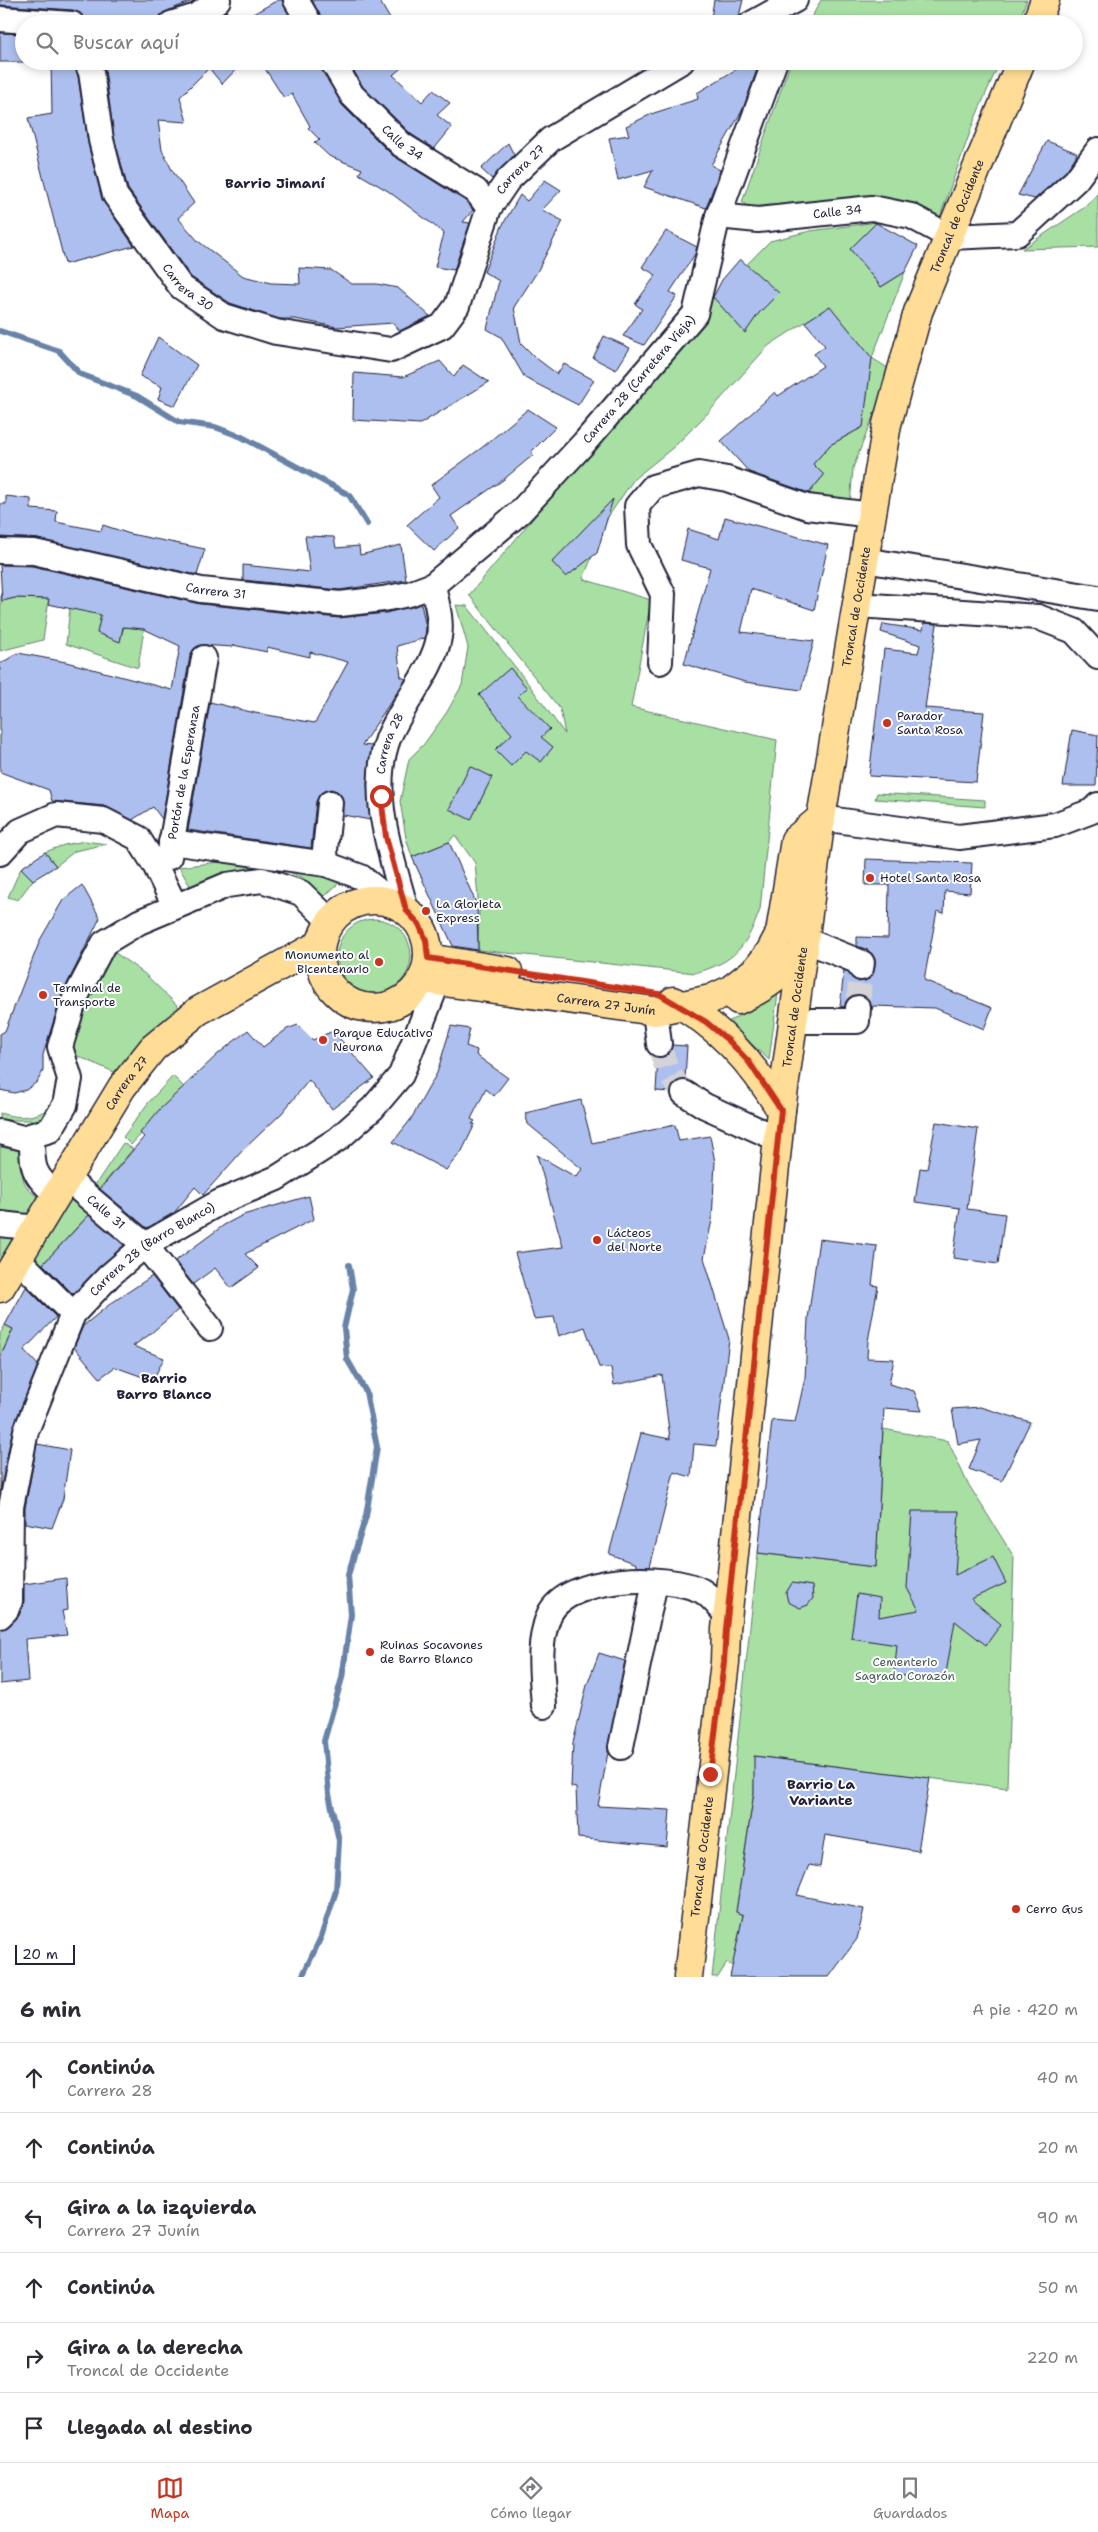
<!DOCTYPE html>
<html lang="es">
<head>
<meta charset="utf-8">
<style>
  :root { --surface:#fff; --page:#f7f7f7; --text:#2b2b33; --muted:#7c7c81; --line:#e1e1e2; --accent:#c8321e }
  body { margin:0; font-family:"Shantell Sans",sans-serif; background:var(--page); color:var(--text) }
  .scale { position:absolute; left:15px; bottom:12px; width:60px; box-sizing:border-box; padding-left:5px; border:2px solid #22223b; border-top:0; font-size:14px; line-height:18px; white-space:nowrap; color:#22223b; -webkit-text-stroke:4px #fff; paint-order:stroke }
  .stop { position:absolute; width:15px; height:15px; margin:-11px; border:4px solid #c8321e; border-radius:50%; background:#fff }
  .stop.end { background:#c8321e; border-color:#fff; box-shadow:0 1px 5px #0008 }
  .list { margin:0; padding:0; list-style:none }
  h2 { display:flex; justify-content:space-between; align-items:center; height:65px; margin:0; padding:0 20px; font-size:21px }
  h2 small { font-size:16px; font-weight:400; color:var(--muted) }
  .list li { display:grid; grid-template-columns:32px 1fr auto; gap:15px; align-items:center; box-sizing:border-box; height:70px; padding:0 20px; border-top:1px solid var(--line) }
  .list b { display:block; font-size:19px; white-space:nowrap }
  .list p { margin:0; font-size:16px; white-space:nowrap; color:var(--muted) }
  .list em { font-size:16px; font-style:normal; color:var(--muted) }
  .icon { flex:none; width:28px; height:28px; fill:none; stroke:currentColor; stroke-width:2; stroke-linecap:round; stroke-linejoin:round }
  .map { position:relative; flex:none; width:1098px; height:1977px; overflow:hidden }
  .search { position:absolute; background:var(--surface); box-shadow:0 2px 8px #0003; left:15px; right:15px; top:15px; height:55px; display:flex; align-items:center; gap:12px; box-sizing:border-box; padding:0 18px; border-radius:28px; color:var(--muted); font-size:19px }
  .sheet { height:485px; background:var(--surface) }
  nav { display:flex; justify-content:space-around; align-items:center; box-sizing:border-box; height:70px; border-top:1px solid var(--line); background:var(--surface); font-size:14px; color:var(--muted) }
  nav a { display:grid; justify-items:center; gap:2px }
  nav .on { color:var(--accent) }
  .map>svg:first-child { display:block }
  .green { fill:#a8dfa3; stroke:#65806f }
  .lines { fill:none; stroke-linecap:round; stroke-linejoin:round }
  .stream { stroke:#6783a7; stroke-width:6 }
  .building { fill:#adbfee; stroke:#22223b }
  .minor-tunnel { stroke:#d3d3d8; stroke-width:24; stroke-dasharray:24 12; stroke-linecap:butt }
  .minor-casing { stroke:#22223b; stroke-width:28 }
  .major-casing { stroke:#22223b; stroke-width:31 }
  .minor { stroke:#fff; stroke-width:24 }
  .major { stroke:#ffdd96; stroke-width:28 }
  .route { stroke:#c8321e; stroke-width:6 }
  .poi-dot { fill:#c8321e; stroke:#fff; stroke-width:2 }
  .labels { text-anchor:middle; stroke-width:4; stroke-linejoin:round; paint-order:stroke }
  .street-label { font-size:12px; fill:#22223b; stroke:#fff }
  .poi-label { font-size:12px; fill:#22223b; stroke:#fff; text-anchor:start }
  .park-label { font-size:12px; fill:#4a5b5a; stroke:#fff }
  .neighbourhood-label { font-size:14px; font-weight:bold; fill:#22223b; stroke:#fff }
</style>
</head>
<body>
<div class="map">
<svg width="1098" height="1977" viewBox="0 0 1098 1977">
  <rect width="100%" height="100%" fill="#fff"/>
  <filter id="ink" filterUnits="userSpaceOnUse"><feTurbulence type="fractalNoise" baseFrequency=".02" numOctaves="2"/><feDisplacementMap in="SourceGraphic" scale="10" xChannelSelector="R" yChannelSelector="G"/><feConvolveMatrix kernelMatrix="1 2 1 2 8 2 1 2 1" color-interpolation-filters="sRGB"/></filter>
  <g filter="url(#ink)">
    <g class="green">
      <polygon points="821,0 1027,0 1017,24 808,24"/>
      <polygon points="791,61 1000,61 974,121 936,228 911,215 757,214 742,202"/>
      <polygon points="1098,193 1098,247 1022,249 1085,207"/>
      <path d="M877,222L851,249L881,287L905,272L872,358L891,370L853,468L850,506L809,493L824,475L813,464L830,445L863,427L830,306L768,346L709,412L675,446L634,479L608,517L583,579L651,600L631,707L777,740L760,910C746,947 735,962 695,973L478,950L479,910L475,863L455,835L449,842L412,857L406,838L400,801L409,759L424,744L447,712L462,685L468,647L456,605L467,606L524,678L565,734L560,709L469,595L607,430L697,315L770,241L810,231Z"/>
      <polygon points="1,592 2,601 15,598 49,599 43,640 0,651"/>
      <polygon points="70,607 101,615 98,633 120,641 124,627 144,629 138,668 66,644"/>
      <polygon points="877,793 985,800 985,807 875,799"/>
      <polygon points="85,841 107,844 75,851 56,866 45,852 64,845"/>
      <polygon points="218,862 319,872 341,881 324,897 303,878 289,872 260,870 236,871 194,893 179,867"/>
      <polygon points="21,868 33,880 18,900 8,897"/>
      <circle cx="374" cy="956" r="37"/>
      <polygon points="107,947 145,974 179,1007 116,1073 64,1050"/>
      <polygon points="778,993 769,1060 728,1022"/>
      <path d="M58,1069L60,1097L46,1120H0V1113C20,1119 34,1118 52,1107Z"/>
      <polygon points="173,1076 184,1087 131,1145 123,1137 148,1103"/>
      <polygon points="123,1143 133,1149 99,1189 95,1185"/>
      <path d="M0,1147L22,1151C22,1177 19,1186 43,1200L36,1216L0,1210Z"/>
      <polygon points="71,1193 94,1209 38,1269 33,1256"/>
      <polygon points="15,1234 0,1262 0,1236"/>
      <polygon points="5,1325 13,1329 0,1357 0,1334"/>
      <polygon points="883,1429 948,1441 967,1482 1014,1557 1007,1788 755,1756 754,1792 736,1912 743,1915 733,1966 727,1963 718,1977 712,1977 758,1553 876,1567"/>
    </g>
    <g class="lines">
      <g class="stream">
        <polyline points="0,331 59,351 80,374 137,396 179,422 215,427 242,437 349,495 367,524"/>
        <polyline points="302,1977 321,1937 336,1891 339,1841 329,1794 324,1741 342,1678 351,1615 348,1575 366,1516 377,1447 366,1392 347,1359 344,1328 353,1289 349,1265"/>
      </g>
    </g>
    <g class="building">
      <polygon points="0,0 195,0 167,11 158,21 107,22 85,19 80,13 73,10 0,5"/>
      <polygon points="278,0 282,0 294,24 235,24"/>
      <polygon points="312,0 379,0 393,24 324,24"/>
      <polygon points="714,0 743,0 737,24 710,24"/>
      <polygon points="226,11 231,20 214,21"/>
      <polygon points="0,33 24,34 24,62 0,62"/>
      <polygon points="51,61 73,61 78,76 88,143 102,199 134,246 65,264 28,118 52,114"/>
      <polygon points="101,61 244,61 222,84 209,68 180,97 187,122 158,120 162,150 172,170 194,203 178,218 198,241 243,276 271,283 300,284 299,268 331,270 352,284 377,284 398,288 430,316 400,331 393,323 337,327 295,319 279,319 230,303 191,277 128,189 114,137 105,70"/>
      <polygon points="260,61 318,61 342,105 392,155 464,200 470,206 473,210 463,222 470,223 454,270 435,267 444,233 388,191 359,174 362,169 329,156 314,142 320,140 308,128 310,126 292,94 284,98"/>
      <polygon points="348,61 409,61 393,75 422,102 433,90 450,103 437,115 452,127 434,149 411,134 363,87"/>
      <polygon points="750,61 760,61 743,109 711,165 720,170 706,208 644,187 653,170 618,180 609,138 629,135 626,126 654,113 698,99 697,93"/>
      <polygon points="1047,141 1077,153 1075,158 1066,171 1035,199 1018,195"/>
      <polygon points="508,143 514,155 492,179 481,169"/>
      <polygon points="545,180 561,190 542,210 563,221 537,272 514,307 521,343 536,358 557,374 564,364 594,380 578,405 525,378 501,337 487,329 499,281 484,272 502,226 520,195 527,201"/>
      <polygon points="876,223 918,246 905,272 881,287 850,249"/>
      <polygon points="666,231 697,247 695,254 670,292 677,296 644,345 623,336 642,309 635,304 656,275 642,267"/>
      <polygon points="740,259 779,293 759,313 745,333 713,297 722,280"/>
      <polygon points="830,306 872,358 863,427 830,445 813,464 824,475 809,493 749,472 721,441 775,392 778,396 823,366 814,354 825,346 805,322"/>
      <polygon points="604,336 630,348 616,370 593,358"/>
      <polygon points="158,337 197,365 175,406 158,399 162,387 140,376"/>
      <polygon points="440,361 454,377 463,365 489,382 420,424 353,420 354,373 403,377"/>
      <polygon points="528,409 556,427 531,452 533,455 503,480 451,516 459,528 434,551 407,525 439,497 431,485 484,446"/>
      <polygon points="6,496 31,499 31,509 57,511 56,522 101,531 103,525 130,534 205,549 197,575 37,539 0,537 0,504 6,504"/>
      <polygon points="613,499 597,553 566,577 552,562"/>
      <polygon points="725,517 828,545 814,610 751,589 741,632 814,641 801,690 745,682 684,664 710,568 681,560 688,529 719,539"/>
      <polygon points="305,536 334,537 336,548 359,546 360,555 401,545 406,580 340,590 243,580 243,565 310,572"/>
      <polygon points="0,565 32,566 200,604 339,618 386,613 421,604 426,627 425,638 397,646 401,677 406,679 362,745 372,746 367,782 370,820 343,815 342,797 338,792 331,789 324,791 316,801 311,848 188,830 210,702 255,713 315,723 348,662 310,652 310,657 267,647 267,652 233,645 233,647 200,645 194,649 190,656 162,819 153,807 132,820 105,806 52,801 49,790 0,772 0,664 18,653 66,662 172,690 180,646 144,629 123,627 120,642 97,633 101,615 48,604 49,599 15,598 2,601"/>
      <polygon points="924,623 937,624 925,708 984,712 976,782 869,776 884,649 918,653 920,645 881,632 883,624 923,630"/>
      <polygon points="510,668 527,688 518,696 550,729 541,737 553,747 541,762 526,751 511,766 495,750 512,734 479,695"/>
      <polygon points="1072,730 1098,735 1096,786 1063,786"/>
      <polygon points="470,766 492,777 471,820 449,809"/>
      <polygon points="449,842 477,905 478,950 453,946 412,857"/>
      <polygon points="45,852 56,866 33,880 21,868"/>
      <polygon points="866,859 972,863 970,893 945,891 944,913 937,911 924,980 992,1008 984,1029 935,1008 873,1006 872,1010 870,1002 860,994 852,996 844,1007 840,1006 844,970 859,982 871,977 874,971 875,959 868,950 857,946 857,937 888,938 889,885 865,885"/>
      <polygon points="82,885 100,918 62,994 43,1055 43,1071 37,1082 26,1090 14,1093 0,1090 0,1034 5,1031 40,940 63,900"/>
      <polygon points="298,1025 313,1040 333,1031 374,1078 332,1109 309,1080 282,1113 243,1150 203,1195 195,1187 174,1213 147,1228 100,1189 144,1137 140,1133 159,1110 218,1054 248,1030 263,1047 287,1029"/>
      <polygon points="451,1026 470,1029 466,1046 477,1050 476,1055 508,1078 494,1096 486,1089 471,1119 475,1121 472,1124 475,1124 462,1151 446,1170 393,1142 411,1119 437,1073"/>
      <polygon points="672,1045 687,1046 685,1079 677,1081 670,1092 656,1091 658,1057 668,1055"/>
      <polygon points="581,1100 592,1143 675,1125 679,1141 710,1136 715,1162 712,1220 704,1258 729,1339 716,1446 694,1444 691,1477 674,1472 650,1567 636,1567 636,1564 609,1554 641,1433 670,1439 662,1375 614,1385 611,1368 599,1367 585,1327 559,1336 554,1317 534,1319 515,1253 563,1247 537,1155 576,1177 582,1169 528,1124 525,1113"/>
      <polygon points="936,1122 978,1129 967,1209 1005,1214 998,1264 953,1258 960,1208 915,1202 920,1168 927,1169"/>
      <polygon points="309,1196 314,1219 245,1254 259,1268 231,1288 215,1268 193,1284 175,1261 224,1225 243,1215"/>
      <polygon points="89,1215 124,1245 73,1294 43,1264"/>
      <polygon points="819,1239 877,1246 872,1285 878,1286 868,1341 867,1358 894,1359 889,1384 914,1391 922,1411 884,1408 876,1567 758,1553 772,1420 795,1422 805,1378 808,1319"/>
      <polygon points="152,1276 178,1310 149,1335 133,1346 164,1358 151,1384 143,1377 115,1367 100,1378 74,1347 83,1326 110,1304"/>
      <polygon points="26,1287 56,1317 24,1350 38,1365 13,1428 0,1492 0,1358 13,1329 5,1325"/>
      <polygon points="980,1407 1030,1422 1002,1481 969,1469 981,1440 958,1444 952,1409"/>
      <polygon points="37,1444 70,1450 63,1499 52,1528 25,1523 25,1508"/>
      <polygon points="912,1511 959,1511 955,1575 993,1557 1006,1583 971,1599 1001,1624 986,1645 955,1621 945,1679 894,1675 897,1645 851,1638 857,1594 880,1598 879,1617 919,1610 907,1588"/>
      <polygon points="66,1578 68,1610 62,1611 67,1635 25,1639 28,1681 0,1684 0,1629 9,1626 19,1616 24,1602 24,1584"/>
      <polygon points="792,1583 812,1586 813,1598 808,1605 800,1608 788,1602 786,1593"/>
      <polygon points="599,1653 625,1661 598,1806 670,1810 667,1847 578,1838 576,1788 571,1787 573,1743 587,1685"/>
      <polygon points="754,1756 930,1778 918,1851 825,1835 820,1867 809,1865 797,1895 864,1909 857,1939 829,1977 730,1977 743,1915 736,1912 754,1792"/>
    </g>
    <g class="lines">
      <g class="minor-tunnel">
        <polyline points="858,1008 861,968"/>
        <polyline points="659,1044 668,1073 684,1093"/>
      </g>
      <defs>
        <g id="minor">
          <polyline points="296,0 310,24"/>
          <polyline points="0,19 72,24"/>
          <polyline points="171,24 197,16 218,0"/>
          <polyline points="751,24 795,0"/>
          <path id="s1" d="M86,61L91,72L101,140L115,195L181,287L224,316L276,332L391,350L442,326L457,306L489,208L508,180L551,139L682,61"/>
          <path id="s2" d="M332,61L352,95L402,145L476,191L489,208"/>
          <path id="s3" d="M718,216L758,220L872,208L911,216L950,237L1017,234L1076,180L1098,150"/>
          <path id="s4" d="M0,551L34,552L201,590L340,604L383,599L409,594L433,585L520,512L584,443L695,314L718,216L775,61"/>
          <polyline points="864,560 1098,598"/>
          <polyline points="857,605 1038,617 1074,631 1098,657"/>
          <polyline points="660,662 663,594 639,545 637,506 653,487 699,474 727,479 807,507 872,515"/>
          <polyline points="821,818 959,837 1055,825 1092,811 1098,805"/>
          <polyline points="171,842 326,864 361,877 393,903"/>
          <polyline points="0,853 20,831 56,815 103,820 138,838 155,865 175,906"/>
          <path id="s5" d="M169,857L204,658"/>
          <polyline points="326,864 325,850 330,803"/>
          <path id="s6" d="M406,910C392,857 368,794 388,739C400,707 434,669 439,637C442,620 436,601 433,585"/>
          <polyline points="805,940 862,963 861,968"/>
          <polyline points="655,1011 659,1044"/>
          <polyline points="794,1021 857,1021 858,1008"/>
          <polyline points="684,1093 705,1106 778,1139"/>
          <polyline points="0,1132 23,1138 50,1130 65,1105 70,1079 60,1047 75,998 104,943 139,922 227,885 262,880 301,893 330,921"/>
          <path d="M32,1136C32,1167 32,1175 57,1195"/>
          <path id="s7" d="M67,1179L145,1245L210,1328"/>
          <polyline points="0,1224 37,1228"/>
          <polyline points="18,1259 73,1314"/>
          <path id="s8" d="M0,1616L6,1610L10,1601L11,1507L26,1431L73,1314L109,1276L145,1245L220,1202L277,1178L338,1139L373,1108L401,1075L438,981"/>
          <path d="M544,1706C542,1675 537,1645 549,1615C567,1575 668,1573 702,1591C711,1596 719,1607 727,1615"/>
          <polyline points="621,1747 655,1582"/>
        </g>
        <g id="major">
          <polyline points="1036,24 1045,0"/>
          <circle cx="374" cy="954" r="54"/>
          <polyline points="428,958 508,971"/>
          <path id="s9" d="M422,979L655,1011L711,999L730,990L757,969L770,952L780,933L795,840L821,818"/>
          <path d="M738,1000C767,987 783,974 804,950"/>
          <path d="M673,1001C720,1025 754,1065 781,1110"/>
          <path id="s10" d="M0,1288L122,1087L153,1048L198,1011L320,944"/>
          <path id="s11" d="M688,1977L725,1662L726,1629L781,1110L821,818L887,424L918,312L1021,61"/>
        </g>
      </defs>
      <use href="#minor" class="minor-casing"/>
      <use href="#major" class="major-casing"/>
      <use href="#minor" class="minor"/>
      <use href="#major" class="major"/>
    </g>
  </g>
  <g class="lines" filter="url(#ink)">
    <polyline class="route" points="381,796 386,837 406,910 419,924 426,940 428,958 659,994 706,1022 729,1041 749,1062 781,1110 726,1629 724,1662 710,1774"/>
  </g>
  <g class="poi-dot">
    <circle cx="887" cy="723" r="5"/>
    <circle cx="870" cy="878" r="5"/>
    <circle cx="426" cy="911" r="5"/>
    <circle cx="379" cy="962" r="5"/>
    <circle cx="43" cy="995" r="5"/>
    <circle cx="323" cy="1040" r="5"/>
    <circle cx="597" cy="1240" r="5"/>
    <circle cx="370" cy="1652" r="5"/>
    <circle cx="1016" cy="1909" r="5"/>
  </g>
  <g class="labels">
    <g class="street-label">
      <text dy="4" stroke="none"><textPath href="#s2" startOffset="109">Calle 34</textPath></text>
      <text dy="4" stroke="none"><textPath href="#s1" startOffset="708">Carrera 27</textPath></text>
      <text dy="4" stroke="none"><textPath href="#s3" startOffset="120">Calle 34</textPath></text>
      <text dy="4" stroke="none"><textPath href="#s11" startOffset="1786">Troncal de Occidente</textPath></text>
      <text dy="4" stroke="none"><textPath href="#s1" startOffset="256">Carrera 30</textPath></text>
      <text dy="4" stroke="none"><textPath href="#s4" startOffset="732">Carrera 28 (Carretera Vieja)</textPath></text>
      <text dy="4" stroke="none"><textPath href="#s4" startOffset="220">Carrera 31</textPath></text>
      <text dy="4" stroke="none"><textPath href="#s11" startOffset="1381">Troncal de Occidente</textPath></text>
      <text dy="4" stroke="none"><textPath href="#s6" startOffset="171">Carrera 28</textPath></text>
      <text dy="4" stroke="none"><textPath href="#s5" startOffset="86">Portón de la Esperanza</textPath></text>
      <text dy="4" stroke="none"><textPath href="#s9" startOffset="186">Carrera 27 Junín</textPath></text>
      <text dy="4" stroke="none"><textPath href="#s11" startOffset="976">Troncal de Occidente</textPath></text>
      <text dy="4" stroke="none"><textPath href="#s10" startOffset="241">Carrera 27</textPath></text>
      <text dy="4" stroke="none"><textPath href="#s7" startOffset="51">Calle 31</textPath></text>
      <text dy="4" stroke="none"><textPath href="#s8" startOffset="419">Carrera 28 (Barro Blanco)</textPath></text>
      <text dy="4" stroke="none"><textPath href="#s11" startOffset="121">Troncal de Occidente</textPath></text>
    </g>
    <g class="poi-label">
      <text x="897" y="720">Parador<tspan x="897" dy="14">Santa Rosa</tspan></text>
      <text x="880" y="882">Hotel Santa Rosa</text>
      <text x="436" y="908">La Glorieta<tspan x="436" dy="14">Express</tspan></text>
      <text x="369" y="959" text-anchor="end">Monumento al<tspan x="369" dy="14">Bicentenario</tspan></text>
      <text x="53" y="992">Terminal de<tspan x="53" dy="14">Transporte</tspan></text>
      <text x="333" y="1037">Parque Educativo<tspan x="333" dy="14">Neurona</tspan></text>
      <text x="607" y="1237">Lácteos<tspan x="607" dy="14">del Norte</tspan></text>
      <text x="380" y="1649">Ruinas Socavones<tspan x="380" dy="14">de Barro Blanco</tspan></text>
      <text x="1026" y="1913">Cerro Gus</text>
    </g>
    <g class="park-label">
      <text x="905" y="1666">Cementerio<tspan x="905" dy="14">Sagrado Corazón</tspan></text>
    </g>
    <g class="neighbourhood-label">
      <text x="275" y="188">Barrio Jimaní</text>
      <text x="164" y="1383">Barrio<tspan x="164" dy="16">Barro Blanco</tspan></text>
      <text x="821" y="1789">Barrio La<tspan x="821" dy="16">Variante</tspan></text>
    </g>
  </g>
</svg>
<div class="scale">20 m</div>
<div class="stop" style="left:381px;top:796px"></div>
<div class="stop end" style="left:710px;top:1774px"></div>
<div class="search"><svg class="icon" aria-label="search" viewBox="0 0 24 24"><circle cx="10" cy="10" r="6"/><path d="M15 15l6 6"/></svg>Buscar aquí</div>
</div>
<section class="sheet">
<h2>6 min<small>A pie · 420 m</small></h2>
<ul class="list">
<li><svg class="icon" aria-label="ahead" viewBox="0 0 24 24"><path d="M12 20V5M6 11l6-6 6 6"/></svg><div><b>Continúa</b><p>Carrera 28</p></div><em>40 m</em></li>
<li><svg class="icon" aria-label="ahead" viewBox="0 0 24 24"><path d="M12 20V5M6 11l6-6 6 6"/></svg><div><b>Continúa</b></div><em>20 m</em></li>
<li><svg class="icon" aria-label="left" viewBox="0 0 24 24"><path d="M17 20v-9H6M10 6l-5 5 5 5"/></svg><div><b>Gira a la izquierda</b><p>Carrera 27 Junín</p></div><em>90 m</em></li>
<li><svg class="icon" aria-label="ahead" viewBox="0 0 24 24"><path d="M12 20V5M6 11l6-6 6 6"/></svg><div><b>Continúa</b></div><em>50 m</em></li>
<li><svg class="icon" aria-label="right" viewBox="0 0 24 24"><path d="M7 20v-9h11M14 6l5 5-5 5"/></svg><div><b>Gira a la derecha</b><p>Troncal de Occidente</p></div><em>220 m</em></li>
<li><svg class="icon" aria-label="arrive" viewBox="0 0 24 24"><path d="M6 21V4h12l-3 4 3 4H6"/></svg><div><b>Llegada al destino</b></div></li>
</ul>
</section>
<nav>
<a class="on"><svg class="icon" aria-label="map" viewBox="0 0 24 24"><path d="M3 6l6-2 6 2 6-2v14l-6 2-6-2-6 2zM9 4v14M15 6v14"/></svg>Mapa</a>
<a><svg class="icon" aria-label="directions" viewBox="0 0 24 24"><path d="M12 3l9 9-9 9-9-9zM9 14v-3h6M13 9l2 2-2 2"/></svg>Cómo llegar</a>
<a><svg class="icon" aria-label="saved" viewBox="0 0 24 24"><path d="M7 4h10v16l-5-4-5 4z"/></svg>Guardados</a>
</nav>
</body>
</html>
